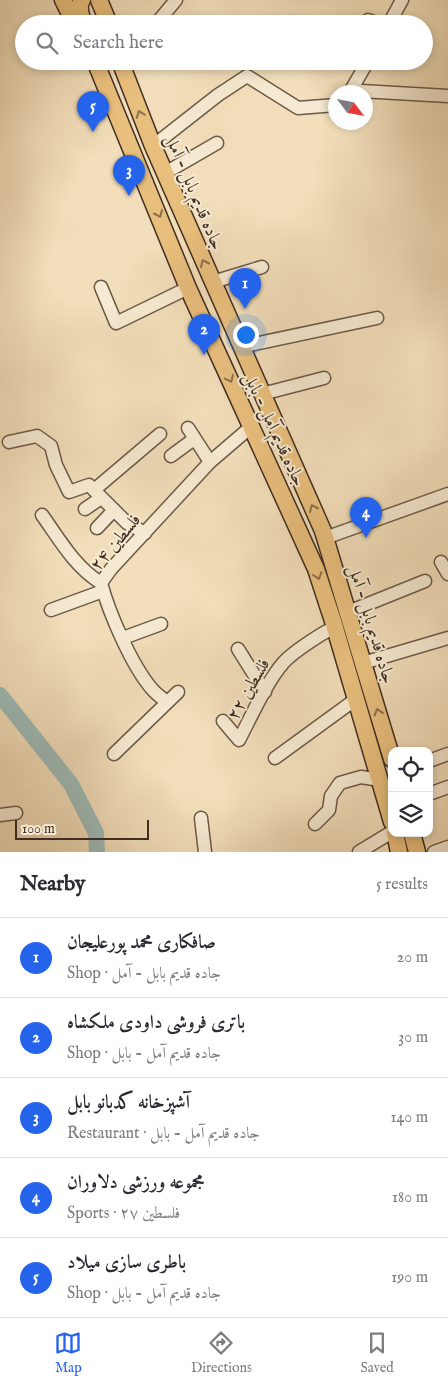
<!DOCTYPE html>
<html lang="en">
<head>
<meta charset="utf-8">
<style>
  :root { --surface:#fff; --page:#f7f7f7; --text:#2b2b33; --muted:#7c7c81; --line:#e1e1e2; --accent:#2563eb }
  body { margin:0; font-family:"IM FELL English",Amiri,serif; background:var(--page); color:var(--text) }
  .controls { position:absolute; right:15px; bottom:15px; display:grid; overflow:hidden; border-radius:10px; box-shadow:0 2px 8px #0003 }
  .controls button { width:45px; height:45px; display:grid; place-items:center; padding:0; border:0; border-bottom:1px solid var(--line); background:var(--surface); color:var(--text); font:25px sans-serif }
  .compass { position:absolute; left:328px; top:85px; width:45px; height:45px; border-radius:50%; background:var(--surface); box-shadow:0 2px 8px #0003; rotate:122deg }
  .scale { position:absolute; left:15px; bottom:12px; width:134px; box-sizing:border-box; padding-left:5px; border:2px solid #402e23; border-top:0; font-size:14px; line-height:18px; white-space:nowrap; color:#402e23; -webkit-text-stroke:4px #f7ead2; paint-order:stroke }
  .you { position:absolute; left:245px; top:334px; width:18px; height:18px; margin:-12px; border:4px solid #fff; border-radius:50%; background:#1a73e8; box-shadow:0 0 0 8px #1a73e833 }
  .badge { display:grid; place-items:center; width:32px; height:32px; border-radius:50%; background:var(--accent); color:#fff; font-size:16px; font-weight:700 }
  .pin { position:absolute; translate:-50% -41px; filter:drop-shadow(0 1px 2px #0008) }
  .pin::after { content:''; position:absolute; top:26px; width:18px; height:15px; background:inherit; clip-path:polygon(0 0,100% 0,50% 100%) }
  .list { margin:0; padding:0; list-style:none }
  h2 { display:flex; justify-content:space-between; align-items:center; height:65px; margin:0; padding:0 20px; font-size:21px }
  h2 small { font-size:16px; font-weight:400; color:var(--muted) }
  .list li { display:grid; grid-template-columns:32px 1fr auto; gap:15px; align-items:center; box-sizing:border-box; height:80px; padding:0 20px; border-top:1px solid var(--line) }
  .list b { display:block; font-size:19px; white-space:nowrap }
  .list p { margin:0; font-size:16px; white-space:nowrap; color:var(--muted) }
  .list em { font-size:16px; font-style:normal; color:var(--muted) }
  .icon { flex:none; width:28px; height:28px; fill:none; stroke:currentColor; stroke-width:2; stroke-linecap:round; stroke-linejoin:round }
  .map { position:relative; flex:none; width:448px; height:852px; overflow:hidden }
  .search { position:absolute; background:var(--surface); box-shadow:0 2px 8px #0003; left:15px; right:15px; top:15px; height:55px; display:flex; align-items:center; gap:12px; box-sizing:border-box; padding:0 18px; border-radius:28px; color:var(--muted); font-size:19px }
  .sheet { height:465px; background:var(--surface) }
  nav { display:flex; justify-content:space-around; align-items:center; box-sizing:border-box; height:70px; border-top:1px solid var(--line); background:var(--surface); font-size:14px; color:var(--muted) }
  nav a { display:grid; justify-items:center; gap:2px }
  nav .on { color:var(--accent) }
  .map>svg:first-child { display:block }
  .lines { fill:none; stroke-linecap:round; stroke-linejoin:round }
  .river { stroke:#9dbbb7; stroke-width:16 }
  .minor-casing { stroke:#6c5a49; stroke-width:15 }
  .major-casing { stroke:#402e23; stroke-width:19 }
  .minor { stroke:#f7ead2; stroke-width:12 }
  .major { stroke:#e9bf7d; stroke-width:16 }
  .oneway { stroke:#8c6f4c }
  .labels { text-anchor:middle; stroke-width:4; stroke-linejoin:round; paint-order:stroke }
  .street-label { font-size:18px; fill:#402e23; stroke:#f7ead2 }
</style>
</head>
<body>
<div class="map">
<svg width="448" height="852" viewBox="0 0 448 852">
  <rect width="100%" height="100%" fill="#f2deba"/>
  <filter id="stains"><feTurbulence type="fractalNoise" baseFrequency=".004" numOctaves="4"/><feColorMatrix values="0 0 0 0 .2 0 0 0 0 .09 0 0 0 0 .02 0 0 0 .5 -.17"/></filter>
  <radialGradient id="worn" r=".72"><stop offset=".6" stop-color="#630" stop-opacity="0"/><stop offset="1" stop-color="#630" stop-opacity=".3"/></radialGradient>
  <g class="lines">
    <polyline class="river" points="0,695 71,784 96,833 97,852"/>
    <defs>
      <g id="minor">
        <polyline points="368,20 379,24"/>
        <polyline points="156,24 176,0"/>
        <polyline points="389,24 402,0"/>
        <polyline points="350,92 368,61"/>
        <polyline points="359,92 361,91 448,96"/>
        <polyline points="153,146 218,95 247,76 298,108 336,105"/>
        <polyline points="165,173 217,143"/>
        <polyline points="213,282 262,267"/>
        <polyline points="101,287 116,323 188,288"/>
        <polyline points="240,347 377,318"/>
        <polyline points="262,394 324,378"/>
        <polyline points="188,428 210,462"/>
        <polyline points="9,442 37,436 51,446 56,465 69,492 89,485 127,523 145,533"/>
        <polyline points="171,456 194,439"/>
        <polyline points="94,490 160,434"/>
        <polyline points="85,509 101,498"/>
        <path d="M42,515C60,540 74,566 101,583"/>
        <polyline points="97,528 114,510"/>
        <polyline points="325,538 448,494"/>
        <polyline points="441,562 448,574"/>
        <polyline points="51,610 103,591"/>
        <polyline points="348,612 425,581"/>
        <polyline points="123,638 161,624"/>
        <polyline points="238,649 265,692"/>
        <polyline points="363,663 448,638"/>
        <path d="M167,702C162,698 156,694 152,689C132,666 109,613 101,583L111,569L210,462L252,426"/>
        <path d="M223,721L239,740C251,717 267,681 284,662C293,652 322,633 335,627"/>
        <polyline points="114,754 178,692"/>
        <polyline points="275,758 356,699"/>
        <polyline points="429,761 448,754"/>
        <polyline points="429,794 448,787"/>
        <polyline points="0,815 16,813"/>
        <polyline points="201,818 205,852"/>
        <polyline points="315,824 329,810 331,796 340,783 361,777 380,780"/>
        <polyline points="359,852 392,832"/>
        <polyline points="434,852 448,847"/>
      </g>
      <g id="major">
        <polyline points="63,0 75,24"/>
        <path d="M82,0C77,7 81,16 84,24"/>
        <polyline points="99,0 109,24"/>
        <polyline points="95,61 188,288 316,569 333,621 392,822"/>
        <polyline points="120,61 153,146 323,531 392,759"/>
        <polyline points="395,833 399,852"/>
        <polyline points="412,833 417,852"/>
      </g>
    </defs>
    <use href="#minor" class="minor-casing"/>
    <use href="#major" class="major-casing"/>
    <use href="#minor" class="minor"/>
    <use href="#major" class="major"/>
  </g>
  <defs><path id="oneway-chevron" d="M-2-3.5L2.5 0L-2 3.5" fill="none" stroke-width="1.6" stroke-linecap="round" stroke-linejoin="round" transform="scale(1.25)"/></defs>
  <g class="oneway">
    <use href="#oneway-chevron" transform="translate(140 114) rotate(-111)"/>
    <use href="#oneway-chevron" transform="translate(159 214) rotate(66)"/>
    <use href="#oneway-chevron" transform="translate(204 263) rotate(-114)"/>
    <use href="#oneway-chevron" transform="translate(230 379) rotate(65)"/>
    <use href="#oneway-chevron" transform="translate(313 508) rotate(-114)"/>
    <use href="#oneway-chevron" transform="translate(318 576) rotate(71)"/>
    <use href="#oneway-chevron" transform="translate(378 712) rotate(-107)"/>
  </g>
  <g class="labels">
    <g class="street-label">
      <text transform="translate(195 192) rotate(67)" y="6">جاده قدیم بابل - آمل</text>
      <text transform="translate(275 429) rotate(65)" y="6">جاده قدیم آمل - بابل</text>
      <text transform="translate(115 542) rotate(-50)" y="6">فلسطین ۲۴</text>
      <text transform="translate(372 624) rotate(73)" y="6">جاده قدیم بابل - آمل</text>
      <text transform="translate(248 689) rotate(-60)" y="6">فلسطین ۲۲</text>
    </g>
  </g>
  <rect width="100%" height="100%" filter="url(#stains)"/>
  <rect width="100%" height="100%" fill="url(#worn)"/>
</svg>
<div class="controls">
<button><svg class="icon" aria-label="locate" viewBox="0 0 24 24"><circle cx="12" cy="12" r="6"/><path d="M12 2v4M12 18v4M2 12h4M18 12h4"/></svg></button>
<button><svg class="icon" aria-label="layers" viewBox="0 0 24 24"><path d="M12 4l9 5-9 5-9-5zM3 14l9 5 9-5"/></svg></button>
</div>
<svg class="compass" viewBox="-18 -18 36 36"><path d="M0-13l5 13h-10z" fill="#e53935"/><path d="M0 13l5-13h-10z" fill="#7c7c81"/></svg>
<div class="scale">100 m</div>
<div class="you"></div>
<div class="pin badge" style="left:245px;top:309px">1</div>
<div class="pin badge" style="left:204px;top:355px">2</div>
<div class="pin badge" style="left:129px;top:196px">3</div>
<div class="pin badge" style="left:366px;top:538px">4</div>
<div class="pin badge" style="left:93px;top:132px">5</div>
<div class="search"><svg class="icon" aria-label="search" viewBox="0 0 24 24"><circle cx="10" cy="10" r="6"/><path d="M15 15l6 6"/></svg>Search here</div>
</div>
<section class="sheet">
<h2>Nearby<small>5 results</small></h2>
<ul class="list">
<li><span class="badge">1</span><div><b>صافکاری محمد پورعلیجان</b><p>Shop · جاده قدیم بابل - آمل</p></div><em>20 m</em></li>
<li><span class="badge">2</span><div><b>باتری فروشی داودی ملکشاه</b><p>Shop · جاده قدیم آمل - بابل</p></div><em>30 m</em></li>
<li><span class="badge">3</span><div><b>آشپزخانه کدبانو بابل</b><p>Restaurant · جاده قدیم آمل - بابل</p></div><em>140 m</em></li>
<li><span class="badge">4</span><div><b>مجموعه ورزشی دلاوران</b><p>Sports · فلسطین ۲۷</p></div><em>180 m</em></li>
<li><span class="badge">5</span><div><b>باطری سازی میلاد</b><p>Shop · جاده قدیم آمل - بابل</p></div><em>190 m</em></li>
</ul>
</section>
<nav>
<a class="on"><svg class="icon" aria-label="map" viewBox="0 0 24 24"><path d="M3 6l6-2 6 2 6-2v14l-6 2-6-2-6 2zM9 4v14M15 6v14"/></svg>Map</a>
<a><svg class="icon" aria-label="directions" viewBox="0 0 24 24"><path d="M12 3l9 9-9 9-9-9zM9 14v-3h6M13 9l2 2-2 2"/></svg>Directions</a>
<a><svg class="icon" aria-label="saved" viewBox="0 0 24 24"><path d="M7 4h10v16l-5-4-5 4z"/></svg>Saved</a>
</nav>
</body>
</html>
